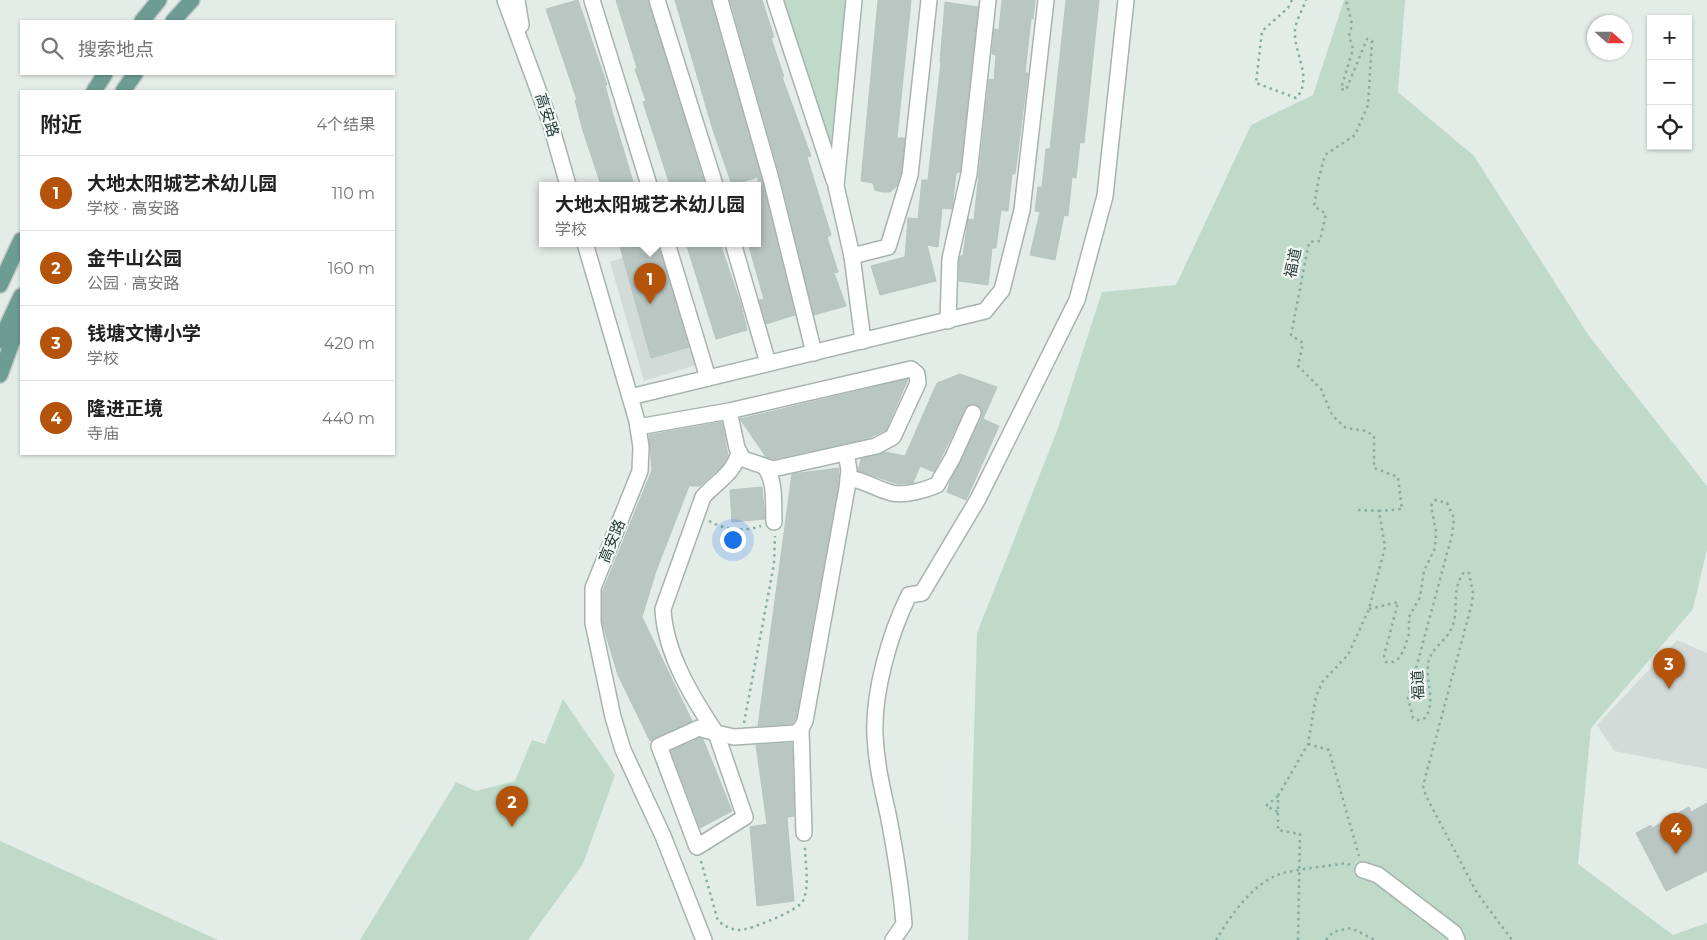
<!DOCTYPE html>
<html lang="zh">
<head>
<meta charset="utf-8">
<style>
  :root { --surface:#fff; --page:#f2f2f2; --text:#222; --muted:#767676; --line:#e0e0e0; --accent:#b45309 }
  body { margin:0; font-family:Montserrat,"Noto Sans SC",sans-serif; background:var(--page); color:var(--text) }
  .controls { position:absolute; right:15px; top:15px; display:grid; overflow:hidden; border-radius:0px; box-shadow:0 1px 4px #0004 }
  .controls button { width:45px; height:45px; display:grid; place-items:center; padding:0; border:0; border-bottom:1px solid var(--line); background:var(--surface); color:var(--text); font:25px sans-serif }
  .compass { position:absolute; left:1587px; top:15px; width:45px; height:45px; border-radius:50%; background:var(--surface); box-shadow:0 1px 4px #0004; rotate:111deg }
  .you { position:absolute; left:732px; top:539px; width:18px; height:18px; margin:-12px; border:4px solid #fff; border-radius:50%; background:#1a73e8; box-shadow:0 0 0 8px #1a73e833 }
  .badge { display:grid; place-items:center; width:32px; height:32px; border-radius:50%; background:var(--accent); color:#fff; font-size:16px; font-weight:700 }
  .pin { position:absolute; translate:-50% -41px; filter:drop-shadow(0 1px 2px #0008) }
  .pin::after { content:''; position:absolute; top:26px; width:18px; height:15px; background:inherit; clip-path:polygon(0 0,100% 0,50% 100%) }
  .popup { position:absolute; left:539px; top:182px; width:222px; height:65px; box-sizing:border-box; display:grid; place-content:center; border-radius:0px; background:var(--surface); filter:drop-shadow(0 1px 4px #0005); font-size:16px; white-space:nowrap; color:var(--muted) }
  .popup b { font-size:19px; color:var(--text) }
  .popup::after { content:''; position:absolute; left:50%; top:100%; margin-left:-10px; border:10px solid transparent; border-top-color:var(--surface) }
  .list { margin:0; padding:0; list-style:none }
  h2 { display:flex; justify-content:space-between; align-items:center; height:65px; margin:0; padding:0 20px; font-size:21px }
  h2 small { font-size:16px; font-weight:400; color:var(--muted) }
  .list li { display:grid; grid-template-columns:32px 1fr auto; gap:15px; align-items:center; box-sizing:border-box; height:75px; padding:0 20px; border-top:1px solid var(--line) }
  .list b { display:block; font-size:19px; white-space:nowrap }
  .list p { margin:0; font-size:16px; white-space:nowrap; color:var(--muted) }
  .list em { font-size:16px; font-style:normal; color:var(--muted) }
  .icon { flex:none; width:28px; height:28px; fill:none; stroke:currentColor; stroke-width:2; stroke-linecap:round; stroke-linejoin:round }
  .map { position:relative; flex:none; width:1707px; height:940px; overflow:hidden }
  .search { position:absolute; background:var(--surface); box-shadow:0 1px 4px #0004; left:20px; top:20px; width:375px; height:55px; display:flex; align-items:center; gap:12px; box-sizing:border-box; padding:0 18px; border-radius:0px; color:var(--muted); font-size:19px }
  .panel { position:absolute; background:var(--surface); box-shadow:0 1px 4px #0004; left:20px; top:90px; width:375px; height:365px; border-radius:0px }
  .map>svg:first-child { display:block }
  .built { fill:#d2dbd8 }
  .green { fill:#bfdac8 }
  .building { fill:#b9c6c2; stroke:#b7c4c0 }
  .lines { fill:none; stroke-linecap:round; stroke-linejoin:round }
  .minor-casing { stroke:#a7b3af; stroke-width:18 }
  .major-casing { stroke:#c2c8c7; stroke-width:18 }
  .path { stroke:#87aca3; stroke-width:2.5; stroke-dasharray:2.5 4; stroke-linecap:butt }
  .minor { stroke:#fff; stroke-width:15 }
  .major { stroke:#6d9c93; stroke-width:15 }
  .path-bridge { stroke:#87aca3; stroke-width:2.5; stroke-dasharray:2.5 4; stroke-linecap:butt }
  .labels { text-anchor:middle; stroke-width:4.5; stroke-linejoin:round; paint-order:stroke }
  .street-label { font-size:15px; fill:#253b37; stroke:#f4f8f6 }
</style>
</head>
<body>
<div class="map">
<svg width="1707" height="940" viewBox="0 0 1707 940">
  <rect width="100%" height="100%" fill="#e4ece8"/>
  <g class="built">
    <polygon points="660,244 696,365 644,381 610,262"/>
    <polygon points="1677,640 1707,653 1707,769 1614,751 1597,725"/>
  </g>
  <g class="green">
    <polygon points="781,0 848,0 833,170"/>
    <polygon points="1344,0 1405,0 1398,92 1474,156 1589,336 1707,486 1707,549 1693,609 1591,728 1578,864 1673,935 1707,923 1707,940 968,940 977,633 1057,431 1102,292 1176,285 1251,125 1313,95"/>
    <polygon points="563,699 615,775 583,864 528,940 360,940 456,782 476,791 515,781 532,740 545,744"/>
    <polygon points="0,841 218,940 0,940"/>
  </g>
  <g class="building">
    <polygon points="578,0 607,85 605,85 613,115 634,185 601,185 583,131 575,100 577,100 546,9"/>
    <polygon points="616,0 648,0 705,185 670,185 643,102 646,101 635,69 637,68"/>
    <polygon points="675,0 711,0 762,181 795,315 766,324 759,300 764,299 748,243 758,243 758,177 732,185 712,127"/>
    <polygon points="730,0 762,0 774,37 771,38 784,77 782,77 811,156 807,157 831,235 827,237 838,272 834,273 846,306 814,315 780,176"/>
    <polygon points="878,0 911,0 897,138 905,138 901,173 897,186 890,192 882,192 875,190 873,183 861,181"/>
    <polygon points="1002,0 1035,0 1033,19 1031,19 1025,73 1028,73 1015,174 1012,174 1008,211 1001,210 996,248 992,248 988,285 959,281 959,260 960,256 963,256 968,219 974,220 989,79 994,80 996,55 992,54 994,29 999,30"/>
    <polygon points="1066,0 1099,0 1084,143 1080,142 1076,178 1072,177 1068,216 1064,215 1055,260 1030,255 1040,212 1035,211 1038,187 1042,187 1046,149 1050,149"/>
    <polygon points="945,2 978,7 960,172 956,173 952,209 942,208 938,247 927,245 936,281 880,295 871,266 905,257 908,218 918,219 922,180 928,180 941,62 940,62"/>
    <polygon points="619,243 658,243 689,347 651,358"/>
    <polygon points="686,243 720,243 741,305 747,330 716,339"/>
    <polygon points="960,374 997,387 983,419 999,426 966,500 947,492 951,479 982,417 981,408 976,404 972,404 965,409 934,472 920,466 913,483 898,484 858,471 861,459 885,452 905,456 937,383"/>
    <polygon points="908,379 886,430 866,439 774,459 766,457 740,419"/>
    <polygon points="722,422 728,456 722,466 700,486 689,486 656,571 642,617 692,721 650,741 618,675 602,622 602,593 652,470 649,435"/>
    <polygon points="839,468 838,487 796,718 792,724 758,726 792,474"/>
    <polygon points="762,487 765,519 732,522 730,490"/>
    <polygon points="700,738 703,739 732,811 700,828 671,751"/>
    <polygon points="792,743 794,816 787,817 794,901 757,906 750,827 767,824 756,745"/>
    <polygon points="1707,803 1707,871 1666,891 1636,833 1651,825 1652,828 1689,807 1691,812"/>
  </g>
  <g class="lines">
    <defs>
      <g id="minor">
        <polyline points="505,0 550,122 568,185"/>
        <polyline points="517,0 521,25"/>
        <polyline points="592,0 649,185"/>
        <polyline points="657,0 715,185"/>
        <polyline points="720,0 771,179 814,353"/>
        <polyline points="775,0 834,180"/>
        <polyline points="854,0 836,186 852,256 863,341"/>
        <polyline points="585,243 637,421 641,447 640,471 593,588 593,623 613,717 623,750 663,836 704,940"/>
        <polyline points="667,243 708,378"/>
        <polyline points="733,243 768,363"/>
        <polyline points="852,256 888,247 910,175 929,0"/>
        <polyline points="948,321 950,259 969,174 988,0"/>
        <polyline points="630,397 985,311 1002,290 1022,210 1046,0"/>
        <polyline points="638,427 729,411 911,369 917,374 918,383 893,437 876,446 773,469 743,459 737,448 729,411"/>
        <path d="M739,452C734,474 717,481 703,497L663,609C665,653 692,697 716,733L734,737L795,733L801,729L805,721L847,488L849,470L846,453"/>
        <path d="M765,467C776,482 773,503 774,522"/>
        <path d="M848,478C864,480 876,489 892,493C905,496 925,490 937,485L953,457L973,413"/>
        <polygon points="699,728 716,733 745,817 697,847 659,746"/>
        <polyline points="801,729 804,833"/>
        <polyline points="1363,870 1378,875 1454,933 1457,940"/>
        <path d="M893,940L904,924C901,887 895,850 888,814C882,788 876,762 875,735C873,692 890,633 909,595L922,593L978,499L1077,300L1105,196L1126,0"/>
      </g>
      <g id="major">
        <polyline points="142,21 159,0"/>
        <polyline points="173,21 192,0"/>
        <polyline points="94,91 105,74"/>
        <polyline points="123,91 135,74"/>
        <polyline points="0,285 21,240"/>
        <polyline points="0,341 21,296"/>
        <polyline points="0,375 21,318"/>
      </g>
    </defs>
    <use href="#minor" class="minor-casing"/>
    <use href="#major" class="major-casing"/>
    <g class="path">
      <path d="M1292,0L1288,8L1262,31L1256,83L1296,98C1314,79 1293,52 1295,30C1296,20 1303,9 1306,0"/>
      <polyline points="1358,510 1379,511"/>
      <path d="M709,521C725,530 744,532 761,526"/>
      <path d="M1369,609L1398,602L1384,656L1386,662H1393L1398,659L1404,650L1409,634V617L1420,597L1424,571L1435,548L1436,531L1431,506L1435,500L1447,503L1454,518L1452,535L1408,698L1413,718L1418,720L1425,718C1436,703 1426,682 1428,665C1429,649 1447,641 1452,627C1460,607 1450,592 1464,572L1469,573L1473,593L1472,603L1423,786L1426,796L1477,893L1512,940"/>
      <polyline points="744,723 774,564 775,536"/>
      <polyline points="1308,744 1329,750 1359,856"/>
      <polyline points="1278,796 1266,806 1278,812"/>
      <path d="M701,861L718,921C725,926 731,930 740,930C750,930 799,910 803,901C810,885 805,864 805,847"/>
      <path d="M1216,940C1231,915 1252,884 1280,874C1300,868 1325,867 1346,863L1350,865"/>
      <polyline points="1326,940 1333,932 1351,928 1375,940"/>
    </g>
    <use href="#minor" class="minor"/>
    <use href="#major" class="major"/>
    <polyline class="path-bridge" points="1298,940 1300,834 1278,830 1278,796 1308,744 1316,696 1323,681 1348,655 1369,609 1385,547 1379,511 1402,509 1398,477 1374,468 1374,436 1366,431 1346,428 1338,421 1332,415 1321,389 1298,366 1303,343 1291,335 1309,242 1320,241 1326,214 1314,206 1319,177 1325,155 1355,135 1368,105 1372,41 1367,39 1346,90 1341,89 1353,49 1349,36 1352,24 1346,0"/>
  </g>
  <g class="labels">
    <g class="street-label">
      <text transform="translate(547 115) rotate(72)" y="5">高安路</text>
      <text transform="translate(1293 263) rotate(-78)" y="5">福道</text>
      <text transform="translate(612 541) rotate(-68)" y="5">高安路</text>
      <text transform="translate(1418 685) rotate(-92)" y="5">福道</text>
    </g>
  </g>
</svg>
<div class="controls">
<button>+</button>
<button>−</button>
<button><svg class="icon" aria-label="locate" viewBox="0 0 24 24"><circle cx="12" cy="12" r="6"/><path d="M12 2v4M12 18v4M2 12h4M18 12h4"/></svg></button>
</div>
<svg class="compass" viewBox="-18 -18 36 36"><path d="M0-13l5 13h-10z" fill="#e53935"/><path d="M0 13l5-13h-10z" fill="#767676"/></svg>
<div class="you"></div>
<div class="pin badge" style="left:650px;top:304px">1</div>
<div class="popup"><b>大地太阳城艺术幼儿园</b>学校</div>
<div class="pin badge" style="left:512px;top:827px">2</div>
<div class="pin badge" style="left:1669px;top:689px">3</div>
<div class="pin badge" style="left:1676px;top:854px">4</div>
<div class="search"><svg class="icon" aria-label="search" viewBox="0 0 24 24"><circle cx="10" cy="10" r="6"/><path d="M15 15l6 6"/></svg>搜索地点</div>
<section class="panel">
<h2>附近<small>4个结果</small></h2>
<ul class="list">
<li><span class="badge">1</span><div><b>大地太阳城艺术幼儿园</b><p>学校 · 高安路</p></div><em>110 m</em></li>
<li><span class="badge">2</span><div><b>金牛山公园</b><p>公园 · 高安路</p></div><em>160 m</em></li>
<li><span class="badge">3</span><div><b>钱塘文博小学</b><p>学校</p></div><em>420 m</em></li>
<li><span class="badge">4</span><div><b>隆进正境</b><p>寺庙</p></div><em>440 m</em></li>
</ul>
</section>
</div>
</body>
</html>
